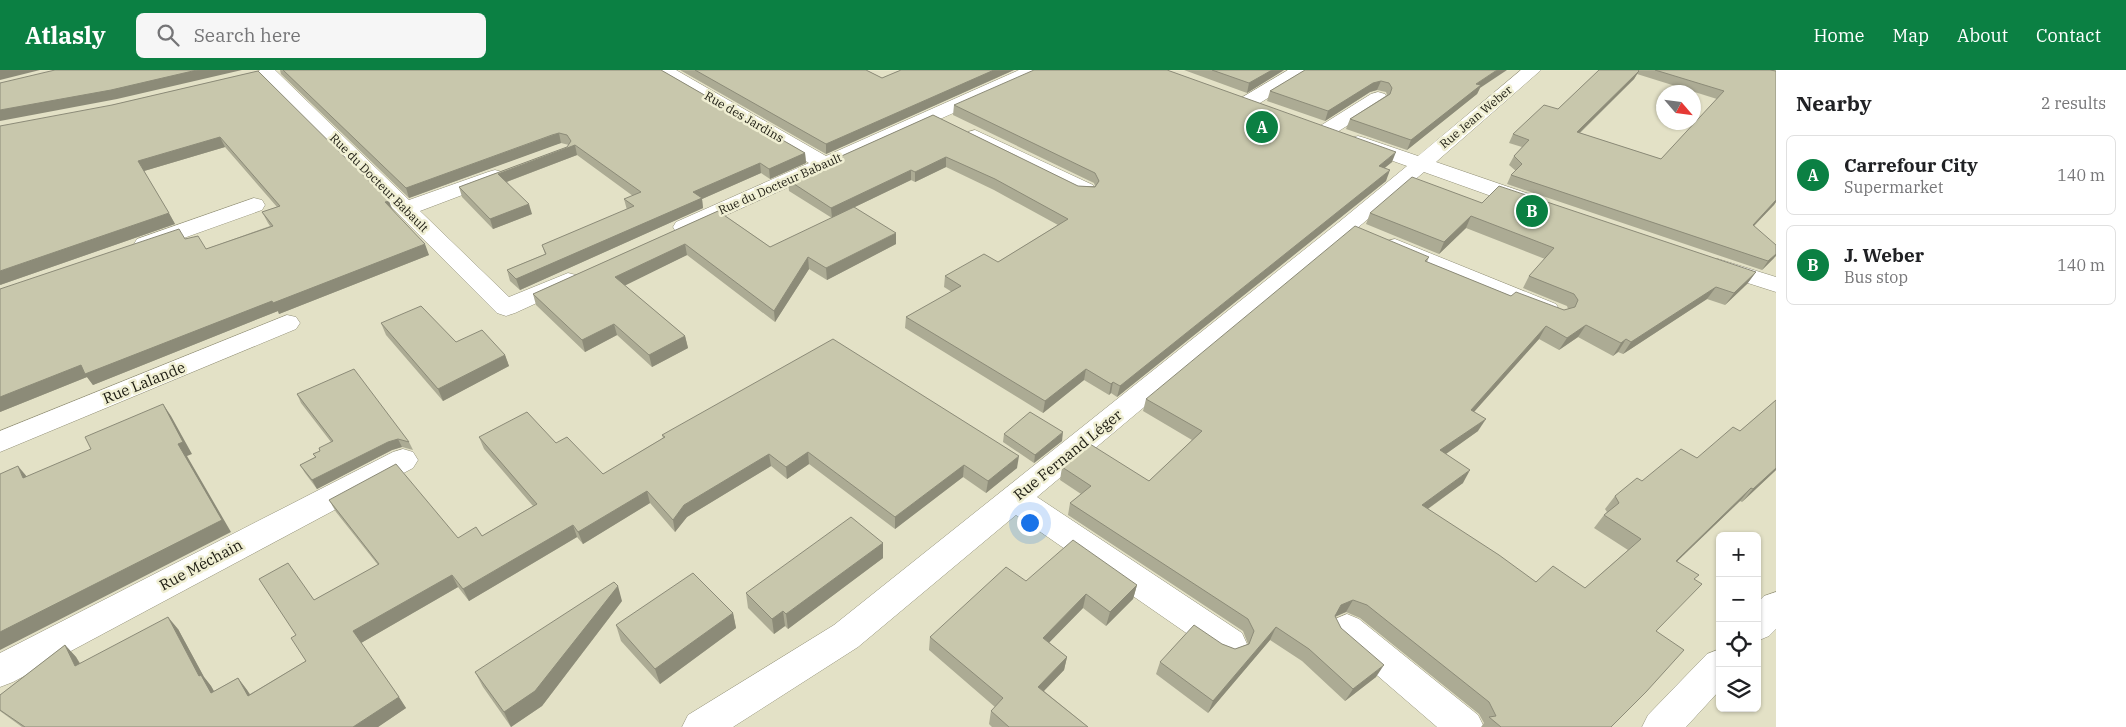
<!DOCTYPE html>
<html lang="en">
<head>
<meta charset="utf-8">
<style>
  :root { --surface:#fff; --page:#f6f6f6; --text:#202124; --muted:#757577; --line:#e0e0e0; --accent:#0b8043 }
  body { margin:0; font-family:"IBM Plex Serif",serif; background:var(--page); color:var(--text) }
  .controls { position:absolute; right:15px; bottom:15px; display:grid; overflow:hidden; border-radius:8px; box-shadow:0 1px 4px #0004 }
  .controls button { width:45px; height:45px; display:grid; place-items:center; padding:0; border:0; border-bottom:1px solid var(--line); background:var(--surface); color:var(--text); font:25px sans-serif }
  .compass { position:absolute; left:1656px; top:15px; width:45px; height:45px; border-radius:50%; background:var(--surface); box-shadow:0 1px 4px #0004; rotate:118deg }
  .you { position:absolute; left:1029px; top:452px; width:18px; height:18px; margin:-12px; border:4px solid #fff; border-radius:50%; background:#1a73e8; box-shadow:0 0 0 8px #1a73e833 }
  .badge { display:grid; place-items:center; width:32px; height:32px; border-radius:50%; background:var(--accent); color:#fff; font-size:16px; font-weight:700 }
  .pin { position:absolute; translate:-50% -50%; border:2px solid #fff; box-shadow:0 1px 5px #0006 }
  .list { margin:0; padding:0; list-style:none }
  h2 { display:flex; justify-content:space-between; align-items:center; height:65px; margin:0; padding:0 20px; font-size:21px }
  h2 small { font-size:16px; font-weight:400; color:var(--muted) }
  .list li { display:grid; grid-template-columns:32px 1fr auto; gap:15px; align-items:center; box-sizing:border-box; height:80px; margin:0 10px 10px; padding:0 10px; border:1px solid var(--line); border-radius:8px }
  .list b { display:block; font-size:19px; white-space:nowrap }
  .list p { margin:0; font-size:16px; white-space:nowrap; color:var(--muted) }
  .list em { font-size:16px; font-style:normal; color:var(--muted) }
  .icon { flex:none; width:28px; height:28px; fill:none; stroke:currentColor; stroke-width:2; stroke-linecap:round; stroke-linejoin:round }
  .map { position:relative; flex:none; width:1776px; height:657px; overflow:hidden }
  header { display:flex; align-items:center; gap:30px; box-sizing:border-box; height:70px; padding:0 25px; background:var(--accent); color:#fff }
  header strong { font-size:24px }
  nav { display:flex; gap:28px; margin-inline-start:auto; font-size:18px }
  .search { width:350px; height:45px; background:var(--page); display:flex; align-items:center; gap:12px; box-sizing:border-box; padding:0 18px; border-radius:8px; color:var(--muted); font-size:19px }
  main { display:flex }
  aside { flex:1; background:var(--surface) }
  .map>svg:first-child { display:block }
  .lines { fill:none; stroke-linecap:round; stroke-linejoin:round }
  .minor-casing { stroke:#939178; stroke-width:1 }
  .minor { fill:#fff; fill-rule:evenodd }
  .wall { fill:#acab94; fill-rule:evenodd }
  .shaded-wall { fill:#8c8b78 }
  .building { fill:#c8c7ac; stroke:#8c8b78 }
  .labels { text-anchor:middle; stroke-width:5; stroke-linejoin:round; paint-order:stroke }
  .far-street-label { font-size:12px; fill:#1b1a10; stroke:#f0efd3 }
  .street-label { font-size:15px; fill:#1b1a10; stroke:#f0efd3 }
</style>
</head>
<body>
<header>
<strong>Atlasly</strong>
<div class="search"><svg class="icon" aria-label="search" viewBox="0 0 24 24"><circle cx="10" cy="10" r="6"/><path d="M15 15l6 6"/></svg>Search here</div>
<nav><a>Home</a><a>Map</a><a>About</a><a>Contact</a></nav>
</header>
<main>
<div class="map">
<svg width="1776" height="657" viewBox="0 0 1776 657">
  <rect width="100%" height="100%" fill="#e3e1c6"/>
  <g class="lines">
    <defs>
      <g id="minor">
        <polygon points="260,0 275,0 409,130 488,102 495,100 502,102 505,106 502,110 420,141 509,227 568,203 576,205 580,210 576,215 515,243 506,246 497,243 261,6 258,2"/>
        <polygon points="654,0 676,0 826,86 1019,0 1043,0 1040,4 684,164 676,162 673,157 676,152 809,93 657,4"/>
        <polygon points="1288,0 1310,0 1307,4 1255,36 1248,38 1241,36 1239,32 1241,28"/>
        <polygon points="1521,0 1541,0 1436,92 1538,127 1541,132 1538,137 1530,138 1522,137 1424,102 1037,427 1242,563 1247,574 1242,585 1230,589 1218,585 1016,445 858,577 733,657 682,657 688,645 834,555 1339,152 1407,96 1351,76 1348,72 1351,68 1358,66 1365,68 1418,86"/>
        <polygon points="1378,22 1385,24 1387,28 1385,32 1334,64 1327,66 1320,64 1317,60 1320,56 1371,24"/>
        <polygon points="975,60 1093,115 1096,120 1093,125 1085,126 1077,125 968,70 965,66 968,62"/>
        <polygon points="254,128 262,130 265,135 262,140 153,179 145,181 137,179 134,174 137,169"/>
        <polygon points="1395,169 1556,234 1559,239 1556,244 1547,247 1538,244 1387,181 1384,176 1387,171"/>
        <polygon points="1718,189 1776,207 1776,222 1710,201 1706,196 1710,191"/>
        <polygon points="287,245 296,247 300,253 296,259 0,382 0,361"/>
        <polygon points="403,379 413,382 418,390 413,398 13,612 0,617 0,583 393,382"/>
        <polygon points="1776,522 1776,559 1769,566 1757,571 1757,533 1764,526"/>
        <polygon points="1347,544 1359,549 1478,645 1484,657 1437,657 1335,569 1330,559 1335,549"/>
        <polygon points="1720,579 1720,620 1686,657 1642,657 1648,645 1707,584"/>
      </g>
    </defs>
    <use href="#minor" class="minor-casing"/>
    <use href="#minor" class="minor"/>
  </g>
  <g class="wall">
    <polygon points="280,0 661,0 805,83 806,93 770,109 761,103 702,129 703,138 520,220 510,211 507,200 545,184 542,175 627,140 624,129 633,126 577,85 507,112 532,144 493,159 462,127 459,117 567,77 569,75 561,73 554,75 409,128 281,4"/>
    <polygon points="680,0 866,0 882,8 901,0 1014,0 826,84"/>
    <polygon points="1184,0 1284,0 1247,23"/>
    <polygon points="1305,0 1480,18 1477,24 1407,80 1346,59 1350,49 1387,25 1386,22 1377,20 1370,22 1325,51 1267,31 1270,21"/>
    <path d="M1599,0H1770L1776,1V132L1754,156L1774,188L1762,200L1507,114L1511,105L1516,101L1509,95L1514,86L1522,77L1509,73L1513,64L1558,39ZM1637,4L1717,29L1661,89L1580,63L1634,9Z"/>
    <polygon points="258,1 393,140 429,185 279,244 278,241 93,315 87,307 0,342 0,220 185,169 206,179 270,156 268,153 262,142 277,137 225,77 144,101 175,154 0,215 112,35"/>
    <polygon points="954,35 1392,92 1384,98 1386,111 1117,327 1111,323 1109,325 1084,310 1043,343 905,258 906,247 952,222 944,217 945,206 998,192 1058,155 994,120 946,97 915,112 911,110 832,148 789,121 788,110 933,45 1078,116 1095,116 1094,113 953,45"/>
    <polygon points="1482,133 1756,202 1747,214 1725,235 1707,229 1623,284 1618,282 1613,286 1578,267 1559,280 1539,269 1474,342 1478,361 1446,384 1463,413 1428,439 1536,512 1585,518 1628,480 1594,458 1604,445 1607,442 1605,439 1615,426 1642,411 1697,388 1740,361 1776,330 1776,400 1742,432 1740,431 1677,491 1695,510 1656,562 1611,657 1481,657 1484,653 1479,644 1360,548 1346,542 1335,547 1341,558 1376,607 1345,631 1302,591 1270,570 1208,643 1156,604 1160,592 1222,574 1235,579 1248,574 1243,561 1068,445 1070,433 1081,424 1060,410 1062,397 1149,411 1192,370 1143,341 1146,329 1429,187 1427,192 1511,226 1564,240 1568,239 1567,236 1523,218 1529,206 1545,189 1466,158 1439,184 1366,154 1370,143"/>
    <polygon points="718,141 770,177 896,174 827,210 809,199 775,252 687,185 624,215 685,266 688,278 652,297 617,265 585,282 536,235 533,224"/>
    <polygon points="381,253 505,285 509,296 443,331 386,265"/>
    <polygon points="297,324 409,372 413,380 402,377 392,380 317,419 305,403 300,395 315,387 313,384 320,381 331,372 301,333"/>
    <polygon points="1004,364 1062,371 1034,393 1003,372"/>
    <polygon points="662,365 1017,398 986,423 963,407 895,459 809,394 787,409 771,396 687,447 675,462 650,433 583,474 577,467 469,531 458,517 361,573 406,638 378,657 22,657 0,641 0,625 65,575 76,587 80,593 178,559 204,607 211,616 214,621 238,608 250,624 306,591 296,565 314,530 378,495 336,442 329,430 458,468 482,466 533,436 484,379 479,367 556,373 603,404 663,368"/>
    <polygon points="883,473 883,488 788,559 785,556 774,564 748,538 746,523"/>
    <polygon points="1026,511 1137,515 1133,529 1106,556 1083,538 1049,572 1067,587 1064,600 1044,621 1088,657 992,657 989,654 991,641 995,637 929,580 930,567"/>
    <polygon points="622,531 542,636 511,657 483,617 475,602"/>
    <polygon points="733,543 736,558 660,614 621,571 616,555"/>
  </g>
  <g class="shaded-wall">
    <polygon points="0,0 40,0 0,10"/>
    <polygon points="197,0 242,0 117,29 0,51 0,40"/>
    <polygon points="994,0 1014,0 826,84 826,74"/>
    <polygon points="1272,0 1284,0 1247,23 1249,13"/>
    <polygon points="1497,0 1507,0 1480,18 1477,24 1407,80 1411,70 1476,14"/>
    <polygon points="1639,1 1634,9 1572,70 1577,62"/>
    <polygon points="1381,11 1377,20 1370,22 1325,51 1328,41 1373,13"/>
    <polygon points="559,63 561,73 409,128 406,118"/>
    <polygon points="220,67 225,77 144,101 138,91"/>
    <polygon points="575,75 577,85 501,114 498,104"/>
    <polygon points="1396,82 1392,92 1375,106 1379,96"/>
    <polygon points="805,83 806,93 770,109 769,99"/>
    <polygon points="946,87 946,97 915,112 915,102"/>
    <polygon points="760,93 761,103 702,129 703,138 520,220 516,209 693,122"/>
    <polygon points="911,100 911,110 832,148 831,138"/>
    <polygon points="1390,100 1386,111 1117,327 1120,316"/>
    <polygon points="1776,130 1776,132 1774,135 1746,164 1753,155"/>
    <polygon points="389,131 393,141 385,132"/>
    <polygon points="529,134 532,144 493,159 490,149"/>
    <polygon points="169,143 175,154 0,215 0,201"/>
    <polygon points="1471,146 1466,158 1439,184 1444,172"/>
    <polygon points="896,163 896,174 827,210 826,198"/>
    <polygon points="425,174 429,185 279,244 278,241 93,315 87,307 0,342 0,327 81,295 272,231"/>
    <polygon points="685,174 687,185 618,219 615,207"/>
    <polygon points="1776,184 1776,186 1762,200 1768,191"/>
    <polygon points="808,187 809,199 775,252 774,241"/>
    <polygon points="1756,202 1747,214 1725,235 1734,223"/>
    <polygon points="1716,217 1707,229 1623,284 1631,272"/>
    <polygon points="614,254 617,265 585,282 582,270"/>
    <polygon points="1586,255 1578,267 1559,280 1567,268"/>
    <polygon points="1546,256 1539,269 1464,353 1471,340"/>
    <polygon points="685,266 688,278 652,297 649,285"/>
    <polygon points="1626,269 1618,282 1613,286 1621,273"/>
    <polygon points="505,285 509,296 443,331 438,319"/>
    <polygon points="1086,299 1084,310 1043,343 1045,331"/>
    <polygon points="1113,312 1111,323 1109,325 1111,314"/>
    <polygon points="163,334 171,346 192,384 187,386 231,462 0,580 0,562"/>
    <polygon points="1486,349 1478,361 1433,393 1440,380"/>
    <polygon points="1063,362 1062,371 1034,393 1035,385"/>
    <polygon points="398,369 402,377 392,380 317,419 312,410 388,372"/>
    <polygon points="808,382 809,394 787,409 786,397"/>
    <polygon points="769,384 771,396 687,447 675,462 673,450 684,435"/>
    <polygon points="1019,386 1017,398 986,423 988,411"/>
    <polygon points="964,395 963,407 895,459 895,447"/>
    <polygon points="18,396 28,408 23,408"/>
    <polygon points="1776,398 1776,400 1742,432 1753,419"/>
    <polygon points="1470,400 1463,413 1415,448 1422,435"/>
    <polygon points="1751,418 1740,431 1665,503 1676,491"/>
    <polygon points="647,421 650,433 583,474 578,462"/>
    <polygon points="573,455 577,467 469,531 463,519"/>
    <polygon points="883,473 883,488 788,559 786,544"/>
    <polygon points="452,505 458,517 361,573 353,561"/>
    <polygon points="1137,515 1133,529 1106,556 1110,542"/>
    <polygon points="618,516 622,531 542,636 511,657 504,642"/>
    <polygon points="1086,524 1083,538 1040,582 1043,568"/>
    <polygon points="1353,530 1346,542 1334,547 1341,535"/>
    <polygon points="783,541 785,556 774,564 772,549"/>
    <polygon points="733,543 736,558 660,614 655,599"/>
    <polygon points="168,547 178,559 204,607 211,616 221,634 211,623 199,606"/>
    <polygon points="1276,557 1270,570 1208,643 1213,631"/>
    <polygon points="65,575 76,587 87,607 75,596"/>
    <polygon points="1067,587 1064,600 1035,630 1038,617"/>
    <polygon points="1384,595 1376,607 1345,631 1353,619"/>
    <polygon points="238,608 247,620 257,637 248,626"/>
    <polygon points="399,627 406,638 378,657 353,657"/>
  </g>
  <g class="building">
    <polygon points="55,0 197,0 111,20 0,40 0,13"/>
    <polygon points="283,0 661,0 805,83 769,99 760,93 693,122 702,128 516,209 507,200 546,184 542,175 634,136 624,129 641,122 575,75 498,104 529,134 490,149 459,117 567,77 571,71 567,65 559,63 552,65 406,118"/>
    <polygon points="695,0 866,0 882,8 901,0 994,0 826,74"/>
    <polygon points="1034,0 1167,0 1396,82 1379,96 1390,100 1120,316 1113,312 1111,314 1086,299 1045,331 906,247 961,216 945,206 984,184 998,192 1068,149 995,109 946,87 915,102 911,100 831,138 788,110 933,45 1078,116 1095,117 1099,111 1095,103 954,35"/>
    <polygon points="1212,0 1272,0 1249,13"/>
    <polygon points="1305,0 1497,0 1476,14 1481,15 1411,70 1350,49 1390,24 1392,18 1389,13 1381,11 1373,13 1328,41 1270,21"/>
    <polygon points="1599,0 1638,0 1639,1 1577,62 1661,89 1724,21 1655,0 1770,0 1776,1 1776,130 1753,155 1776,175 1776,184 1768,191 1511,105 1522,94 1514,86 1529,70 1513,64 1544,35 1558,39"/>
    <polygon points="258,1 389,131 385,132 425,174 273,233 272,231 85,304 81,295 0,327 0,219 179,159 185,169 198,166 206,179 273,156 262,142 280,136 220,67 138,91 169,143 0,201 0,56 112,35"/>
    <polygon points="1412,107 1482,133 1499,116 1756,202 1734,223 1716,217 1631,272 1626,269 1621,273 1586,255 1567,268 1546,256 1471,340 1486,349 1440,380 1470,400 1422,435 1499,485 1536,512 1553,496 1585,518 1641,469 1604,445 1619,433 1615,426 1637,408 1642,411 1681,379 1697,388 1733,357 1740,361 1776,330 1776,398 1753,419 1751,418 1676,491 1699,505 1694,509 1702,514 1656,561 1684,580 1646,622 1611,657 1501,657 1489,647 1496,646 1489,632 1367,535 1353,530 1341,535 1335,546 1341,558 1384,595 1353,619 1309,579 1276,557 1213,631 1160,592 1194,555 1222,574 1235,579 1249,574 1254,561 1248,549 1070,433 1091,416 1062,397 1090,374 1149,411 1202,361 1146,329 1355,156 1429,187 1425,191 1511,226 1516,222 1564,240 1575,237 1578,230 1574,224 1529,206 1554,178 1471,146 1444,172 1370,143"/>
    <polygon points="854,137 896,163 826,198 808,187 774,241 685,174 615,207 685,266 649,285 614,254 582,270 533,224 718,141 770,177"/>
    <polygon points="421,236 456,272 482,260 505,285 438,319 381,253"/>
    <polygon points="833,269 1019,386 988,411 964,395 895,447 808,382 786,397 769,384 684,435 673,450 647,421 578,462 573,455 463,519 452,505 353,561 399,627 353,657 25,657 0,640 0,625 65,575 75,596 168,547 199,606 201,605 211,623 238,608 248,626 306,591 291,568 296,565 259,509 288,493 314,530 379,494 329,430 396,394 458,468 476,457 482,466 537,434 479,367 527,342 556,373 567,367 603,404 665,367 662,365"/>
    <polygon points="354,299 409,372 398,369 388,372 312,410 300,395 316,387 313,384 320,381 319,378 333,371 297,324"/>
    <polygon points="163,334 183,372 178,374 222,450 0,562 0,404 18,396 23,408 91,379 85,367"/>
    <polygon points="1030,342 1063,362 1035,385 1004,364"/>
    <polygon points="851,447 883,473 786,544 783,541 772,549 746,523"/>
    <polygon points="1073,470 1137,515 1110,542 1086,524 1043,568 1067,587 1038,617 1088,657 1009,657 991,641 1003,628 930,567 1006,497 1026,511"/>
    <polygon points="693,503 733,543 655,599 616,555"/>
    <polygon points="614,512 618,516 535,621 504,642 475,602"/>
  </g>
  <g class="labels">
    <g class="far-street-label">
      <text transform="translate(744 47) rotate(30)" y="4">Rue des Jardins</text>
      <text transform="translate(1476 47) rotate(-40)" y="4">Rue Jean Weber</text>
      <text transform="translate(379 113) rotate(45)" y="4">Rue du Docteur Babault</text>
      <text transform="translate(780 114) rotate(-24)" y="4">Rue du Docteur Babault</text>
    </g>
    <g class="street-label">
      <text transform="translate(144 313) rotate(-22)" y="5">Rue Lalande</text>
      <text transform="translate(1068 385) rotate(-39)" y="5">Rue Fernand Léger</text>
      <text transform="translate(201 495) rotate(-28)" y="5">Rue Méchain</text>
    </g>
  </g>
</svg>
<div class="controls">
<button>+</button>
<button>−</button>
<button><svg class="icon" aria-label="locate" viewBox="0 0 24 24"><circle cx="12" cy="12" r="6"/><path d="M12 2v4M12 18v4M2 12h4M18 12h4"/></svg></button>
<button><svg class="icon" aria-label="layers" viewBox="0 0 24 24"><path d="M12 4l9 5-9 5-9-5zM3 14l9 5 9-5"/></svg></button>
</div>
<svg class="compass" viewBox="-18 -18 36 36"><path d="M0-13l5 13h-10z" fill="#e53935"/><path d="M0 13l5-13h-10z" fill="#757577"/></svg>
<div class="you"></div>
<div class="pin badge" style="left:1262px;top:57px">A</div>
<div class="pin badge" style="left:1532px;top:141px">B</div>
</div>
<aside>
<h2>Nearby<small>2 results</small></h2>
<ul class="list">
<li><span class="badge">A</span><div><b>Carrefour City</b><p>Supermarket</p></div><em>140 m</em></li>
<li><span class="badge">B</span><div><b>J. Weber</b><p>Bus stop</p></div><em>140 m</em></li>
</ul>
</aside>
</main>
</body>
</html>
